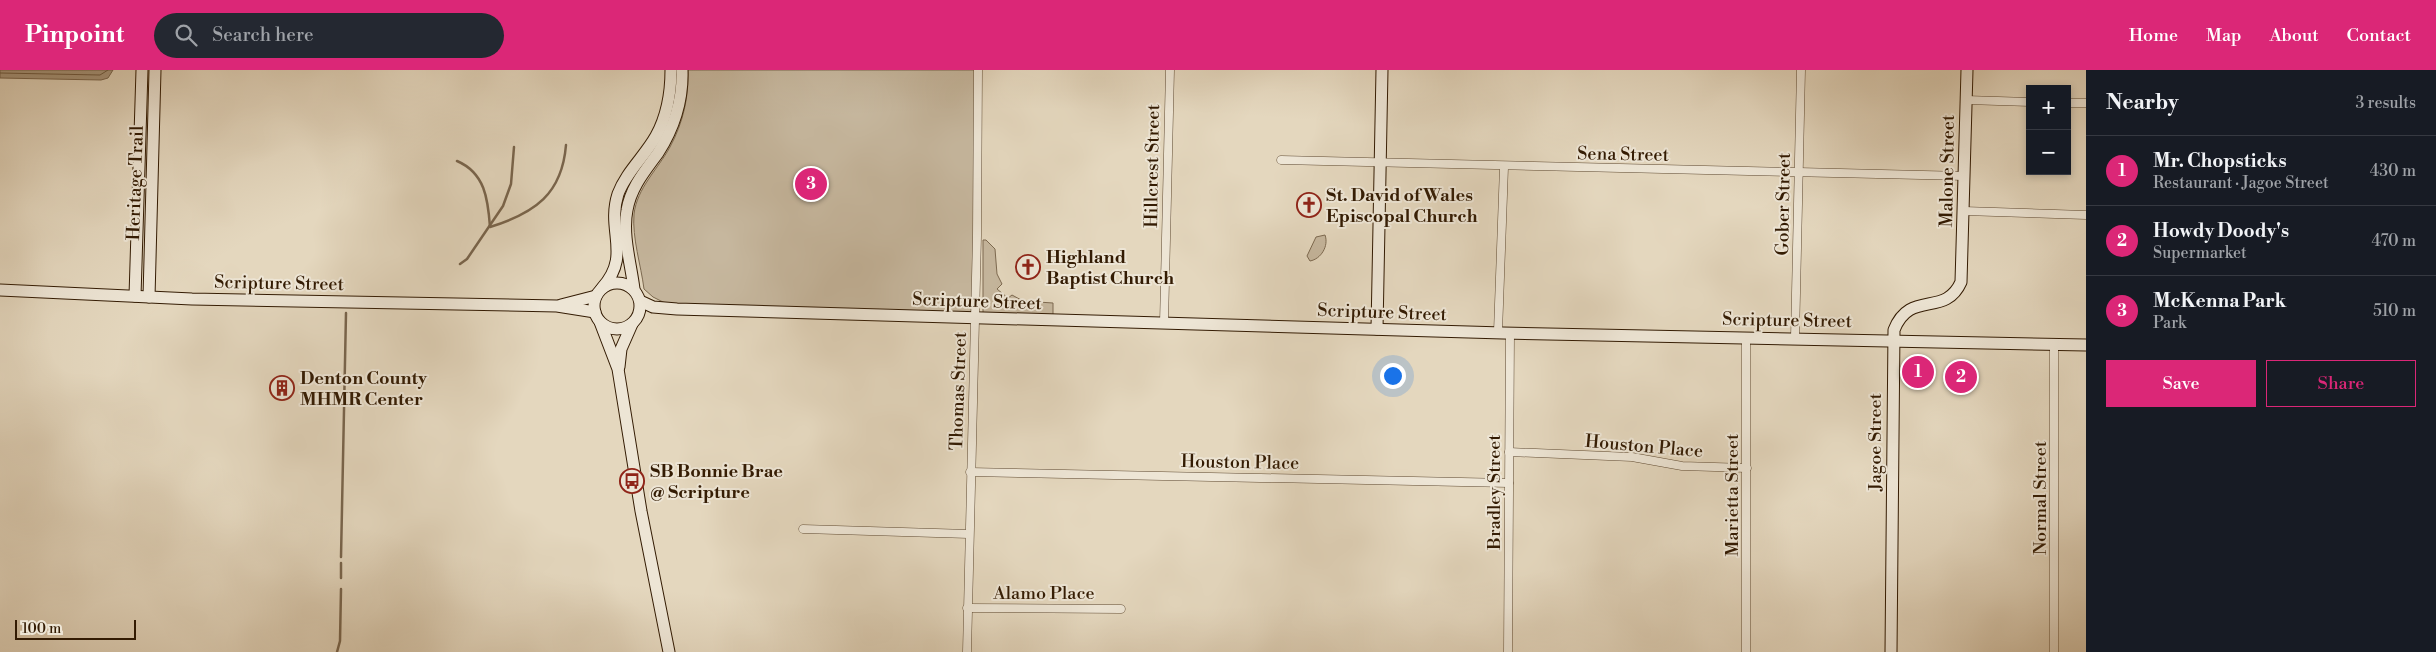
<!DOCTYPE html>
<html lang="en">
<head>
<meta charset="utf-8">
<style>
  :root { --surface:#171b24; --page:#242831; --text:#f1f3f6; --muted:#9ea1a6; --line:#363941; --accent:#db2777 }
  body { margin:0; font-family:"Libre Bodoni",serif; background:var(--page); color:var(--text) }
  .controls { position:absolute; right:15px; top:15px; display:grid; overflow:hidden; border-radius:0px; box-shadow:0 2px 8px #0003 }
  .controls button { width:45px; height:45px; display:grid; place-items:center; padding:0; border:0; border-bottom:1px solid var(--line); background:var(--surface); color:var(--text); font:25px sans-serif }
  .scale { position:absolute; left:15px; bottom:12px; width:121px; box-sizing:border-box; padding-left:5px; border:2px solid #331b03; border-top:0; font-size:14px; line-height:18px; white-space:nowrap; color:#331b03; -webkit-text-stroke:4px #ede5d5; paint-order:stroke }
  .you { position:absolute; left:1392px; top:305px; width:18px; height:18px; margin:-12px; border:4px solid #fff; border-radius:50%; background:#1a73e8; box-shadow:0 0 0 8px #1a73e833 }
  .badge { display:grid; place-items:center; width:32px; height:32px; border-radius:50%; background:var(--accent); color:#fff; font-size:16px; font-weight:700 }
  .pin { position:absolute; translate:-50% -50%; border:2px solid #fff; box-shadow:0 1px 5px #0006 }
  .list { margin:0; padding:0; list-style:none }
  h2 { display:flex; justify-content:space-between; align-items:center; height:65px; margin:0; padding:0 20px; font-size:21px }
  h2 small { font-size:16px; font-weight:400; color:var(--muted) }
  .list li { display:grid; grid-template-columns:32px 1fr auto; gap:15px; align-items:center; box-sizing:border-box; height:70px; padding:0 20px; border-top:1px solid var(--line) }
  .list b { display:block; font-size:19px; white-space:nowrap }
  .list p { margin:0; font-size:16px; white-space:nowrap; color:var(--muted) }
  .list em { font-size:16px; font-style:normal; color:var(--muted) }
  .actions { display:flex; gap:10px; padding:15px 20px }
  .actions a { flex:1; padding:11px 0; border:1px solid var(--accent); border-radius:0px; text-align:center; font-size:18px; color:var(--accent) }
  .actions .main { background:var(--accent); color:#fff }
  .icon { flex:none; width:28px; height:28px; fill:none; stroke:currentColor; stroke-width:2; stroke-linecap:round; stroke-linejoin:round }
  .map { position:relative; flex:none; width:2086px; height:582px; overflow:hidden }
  header { display:flex; align-items:center; gap:30px; box-sizing:border-box; height:70px; padding:0 25px; background:var(--accent); color:#fff }
  header strong { font-size:24px }
  nav { display:flex; gap:28px; margin-inline-start:auto; font-size:18px }
  .search { width:350px; height:45px; background:var(--page); display:flex; align-items:center; gap:12px; box-sizing:border-box; padding:0 18px; border-radius:28px; color:var(--muted); font-size:19px }
  main { display:flex }
  aside { flex:1; background:var(--surface) }
  .map>svg:first-child { display:block }
  .green { fill:#c6b79e; stroke:#7c6950 }
  .water { fill:#a8977e; stroke:#79654d }
  .lines { fill:none; stroke-linecap:round; stroke-linejoin:round }
  .shore { stroke:#6e5940; stroke-width:1 }
  .stream { stroke:#79654d; stroke-width:2.5 }
  .street-casing { stroke:#5f4a32; stroke-width:9 }
  .secondary-casing { stroke:#331b03; stroke-width:13 }
  .street { stroke:#ede5d5; stroke-width:8 }
  .secondary { stroke:#ede5d5; stroke-width:11 }
  .labels { text-anchor:middle; stroke-width:4; stroke-linejoin:round; paint-order:stroke }
  .street-label { font-size:18px; fill:#331b03; stroke:#ede5d5 }
  .poi-label { font-size:18px; font-weight:bold; fill:#331b03; stroke:#ede5d5; text-anchor:start }
</style>
</head>
<body>
<header>
<strong>Pinpoint</strong>
<div class="search"><svg class="icon" aria-label="search" viewBox="0 0 24 24"><circle cx="10" cy="10" r="6"/><path d="M15 15l6 6"/></svg>Search here</div>
<nav><a>Home</a><a>Map</a><a>About</a><a>Contact</a></nav>
</header>
<main>
<div class="map">
<svg width="2086" height="582" viewBox="0 0 2086 582">
  <rect width="100%" height="100%" fill="#e4d7be"/>
  <filter id="stains"><feTurbulence type="fractalNoise" baseFrequency=".004" numOctaves="4"/><feColorMatrix values="0 0 0 0 .2 0 0 0 0 .09 0 0 0 0 .02 0 0 0 .5 -.17"/></filter>
  <radialGradient id="worn" r=".72"><stop offset=".6" stop-color="#630" stop-opacity="0"/><stop offset="1" stop-color="#630" stop-opacity=".3"/></radialGradient>
  <g class="green">
    <path d="M688,0H977L975,248L677,239L653,227L644,219C641,195 632,168 634,144C637,118 658,99 670,77C683,53 689,27 688,0Z"/>
    <path d="M1325,165C1329,176 1321,189 1310,191L1307,186L1316,167Z"/>
    <polygon points="983,170 986,170 995,179 997,204 1002,214 997,219 1008,228 1012,225 1023,231 1053,233 1053,245 983,248"/>
  </g>
  <polygon class="water" points="0,0 113,0 108,8 101,10 0,8"/>
  <g class="lines">
    <polyline class="shore" points="0,3 100,5 108,0"/>
    <g class="stream">
      <path d="M457,91C485,103 488,129 490,157C535,143 562,124 566,75"/>
      <polyline points="460,194 467,189 503,136 511,114 514,77"/>
      <polyline points="341,487 346,243"/>
      <polyline points="341,508 341,493"/>
      <polyline points="337,582 340,571 341,519"/>
    </g>
    <defs>
      <g id="street">
        <polyline points="1966,30 2030,32"/>
        <polyline points="2067,33 2086,33"/>
        <polyline points="1281,90 1965,106"/>
        <polyline points="1964,141 2086,145"/>
        <polyline points="1164,253 1170,0"/>
        <polyline points="1498,262 1504,97"/>
        <polyline points="1795,268 1801,0"/>
        <polyline points="1509,382 1632,387 1682,396 1747,398"/>
        <polyline points="970,402 1509,413"/>
        <polyline points="803,459 969,464"/>
        <polyline points="967,538 1121,539"/>
        <polyline points="967,582 977,166 978,0"/>
        <polyline points="1508,582 1510,263"/>
        <polyline points="1746,582 1746,267"/>
        <polyline points="2054,582 2054,274"/>
      </g>
      <g id="secondary">
        <circle cx="617" cy="236" r="23"/>
        <path d="M602,218C632,185 606,161 618,124C626,102 645,86 656,66C667,46 671,23 671,0"/>
        <path d="M634,219C631,194 622,165 627,140C631,117 645,101 658,83C674,58 683,30 682,0"/>
        <polyline points="0,220 192,229 557,236 595,242"/>
        <polyline points="135,226 142,0"/>
        <polyline points="149,227 155,0"/>
        <polyline points="640,231 653,237 677,239 1503,263 2086,275"/>
        <polyline points="561,235 596,226"/>
        <polyline points="600,252 618,299 641,441 669,582"/>
        <polyline points="1377,259 1382,0"/>
        <polyline points="619,297 621,279 632,254"/>
        <path d="M1891,582L1894,260C1910,219 1945,248 1961,212L1967,0"/>
      </g>
    </defs>
    <use href="#street" class="street-casing"/>
    <use href="#secondary" class="secondary-casing"/>
    <use href="#street" class="street"/>
    <use href="#secondary" class="secondary"/>
  </g>
  <defs>
    <symbol id="church-ring" viewBox="-11 -11 22 22"><circle r="9.5" fill="#ede5d5" stroke="#8f2418" stroke-width="1.5"/><path d="M-1.2-6h2.4v3.5h3.3v2.4h-3.3V6h-2.4V-.1h-3.3v-2.4h3.3Z" fill="#8f2418"/></symbol>
    <symbol id="building-ring" viewBox="-11 -11 22 22"><circle r="9.5" fill="#ede5d5" stroke="#8f2418" stroke-width="1.5"/><path d="M-4-6H4V6H1V3H-1V6H-4ZM-2.5-4.3h1.7v1.8h-1.7ZM.8-4.3h1.7v1.8H.8ZM-2.5-1h1.7V.8h-1.7ZM.8-1h1.7V.8H.8Z" fill="#8f2418"/></symbol>
    <symbol id="bus-ring" viewBox="-11 -11 22 22"><circle r="9.5" fill="#ede5d5" stroke="#8f2418" stroke-width="1.5"/><path d="M-5-6H5V4H4V6H2V4H-2V6H-4V4H-5ZM-3.5-4V0h7V-4ZM-3.5 1.2v1.5H-2V1.2ZM2 1.2v1.5H3.5V1.2Z" fill="#8f2418"/></symbol>
  </defs>
  <g fill-rule="evenodd">
    <use href="#church-ring" x="1295" y="121" width="28" height="28"/>
    <use href="#church-ring" x="1014" y="183" width="28" height="28"/>
    <use href="#building-ring" x="268" y="304" width="28" height="28"/>
    <use href="#bus-ring" x="618" y="397" width="28" height="28"/>
  </g>
  <g class="labels">
    <g class="street-label">
      <text transform="translate(1623 84) rotate(1)" y="6">Sena Street</text>
      <text transform="translate(1152 96) rotate(-89)" y="6">Hillcrest Street</text>
      <text transform="translate(1947 101) rotate(-89)" y="6">Malone Street</text>
      <text transform="translate(135 113) rotate(-88)" y="6">Heritage Trail</text>
      <text transform="translate(1783 134) rotate(-89)" y="6">Gober Street</text>
      <text transform="translate(279 213) rotate(1)" y="6">Scripture Street</text>
      <text transform="translate(977 231) rotate(2)" y="6">Scripture Street</text>
      <text transform="translate(1382 242) rotate(2)" y="6">Scripture Street</text>
      <text transform="translate(1787 250) rotate(1)" y="6">Scripture Street</text>
      <text transform="translate(958 321) rotate(-88)" y="6">Thomas Street</text>
      <text transform="translate(1875 372) rotate(-90)" y="6">Jagoe Street</text>
      <text transform="translate(1644 376) rotate(5)" y="6">Houston Place</text>
      <text transform="translate(1240 392) rotate(1)" y="6">Houston Place</text>
      <text transform="translate(1494 422) rotate(-90)" y="6">Bradley Street</text>
      <text transform="translate(1732 425) rotate(-90)" y="6">Marietta Street</text>
      <text transform="translate(2040 428) rotate(-90)" y="6">Normal Street</text>
      <text x="1044" y="529">Alamo Place</text>
    </g>
    <g class="poi-label">
      <text x="1326" y="131">St. David of Wales<tspan x="1326" dy="21">Episcopal Church</tspan></text>
      <text x="1046" y="193">Highland<tspan x="1046" dy="21">Baptist Church</tspan></text>
      <text x="300" y="314">Denton County<tspan x="300" dy="21">MHMR Center</tspan></text>
      <text x="650" y="407">SB Bonnie Brae<tspan x="650" dy="21">@ Scripture</tspan></text>
    </g>
  </g>
  <rect width="100%" height="100%" filter="url(#stains)"/>
  <rect width="100%" height="100%" fill="url(#worn)"/>
</svg>
<div class="controls">
<button>+</button>
<button>−</button>
</div>
<div class="scale">100 m</div>
<div class="you"></div>
<div class="pin badge" style="left:1918px;top:302px">1</div>
<div class="pin badge" style="left:1961px;top:307px">2</div>
<div class="pin badge" style="left:811px;top:114px">3</div>
</div>
<aside>
<h2>Nearby<small>3 results</small></h2>
<ul class="list">
<li><span class="badge">1</span><div><b>Mr. Chopsticks</b><p>Restaurant · Jagoe Street</p></div><em>430 m</em></li>
<li><span class="badge">2</span><div><b>Howdy Doody's</b><p>Supermarket</p></div><em>470 m</em></li>
<li><span class="badge">3</span><div><b>McKenna Park</b><p>Park</p></div><em>510 m</em></li>
</ul>
<div class="actions"><a class="main">Save</a><a>Share</a></div>
</aside>
</main>
</body>
</html>
